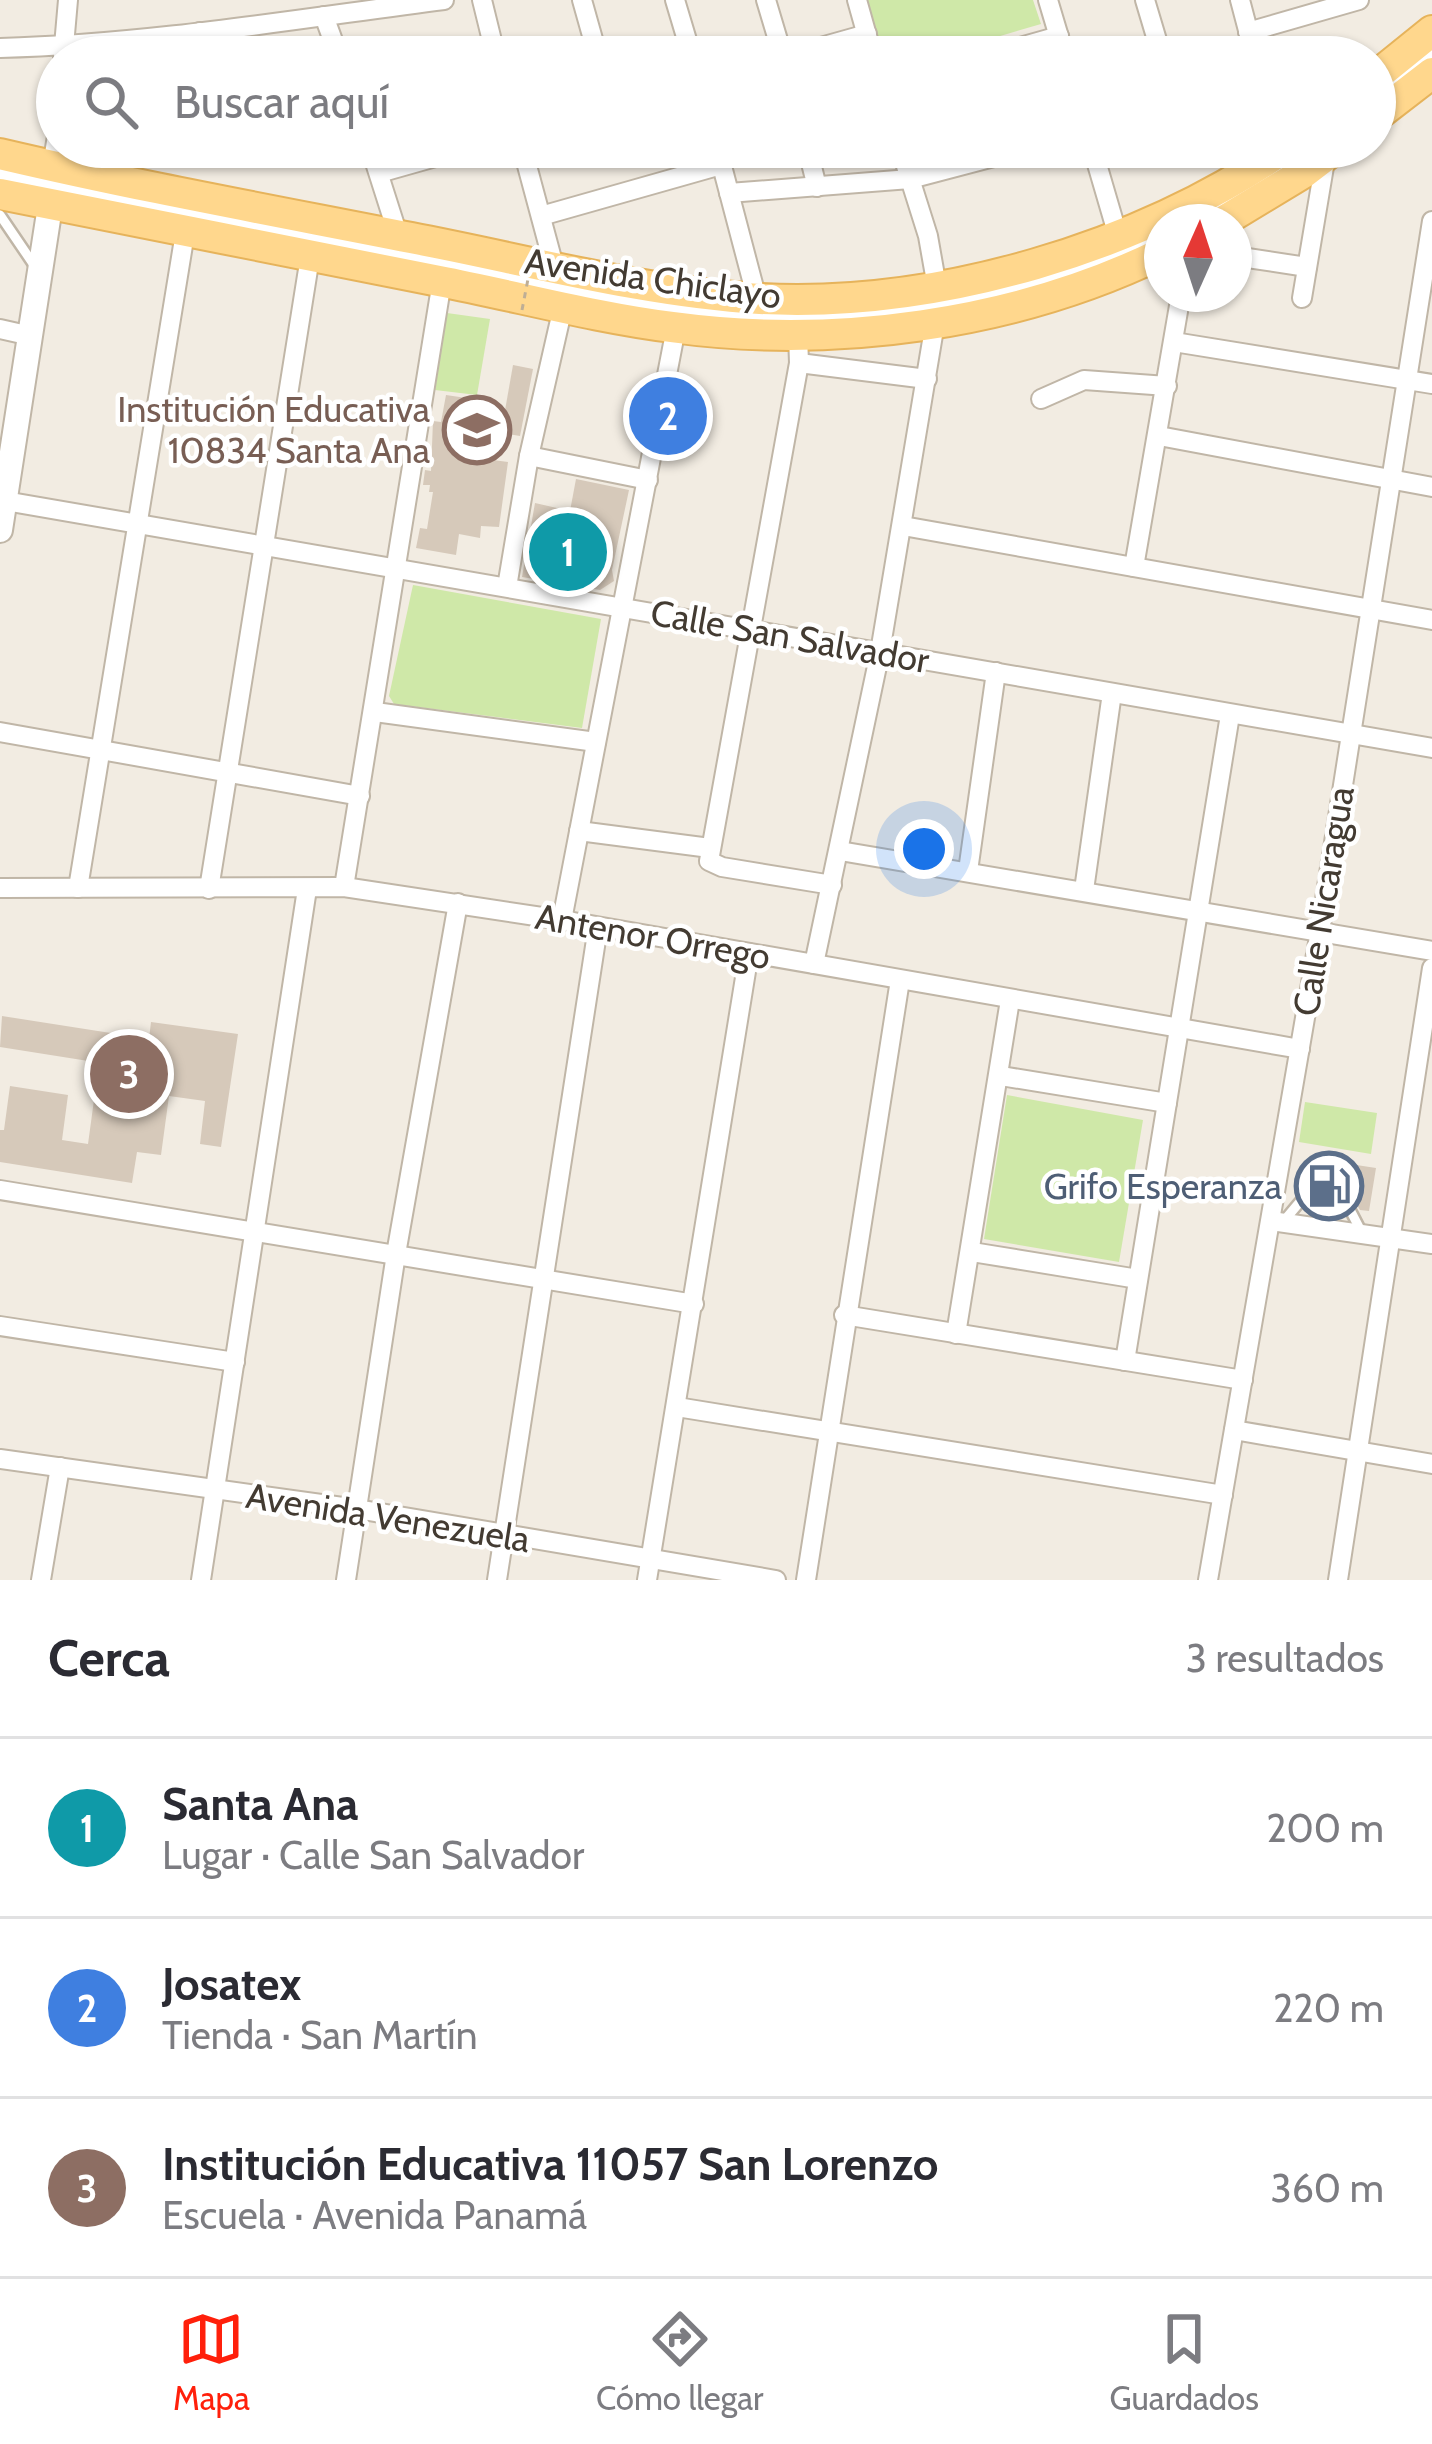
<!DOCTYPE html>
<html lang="es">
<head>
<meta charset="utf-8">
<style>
  :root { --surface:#fff; --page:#f7f7f7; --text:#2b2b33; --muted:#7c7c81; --line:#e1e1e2; --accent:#ff200b }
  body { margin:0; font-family:Cabin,sans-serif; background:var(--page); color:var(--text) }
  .compass { position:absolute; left:1144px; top:204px; width:108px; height:108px; border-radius:50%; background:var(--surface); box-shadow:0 3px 9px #0004; rotate:3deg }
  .you { position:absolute; left:924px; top:849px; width:42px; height:42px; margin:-30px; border:9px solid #fff; border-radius:50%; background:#1a73e8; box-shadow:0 0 0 18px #1a73e833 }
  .badge { display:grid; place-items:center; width:78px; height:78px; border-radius:50%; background:var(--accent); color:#fff; font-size:39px; font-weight:700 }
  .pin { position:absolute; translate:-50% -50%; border:6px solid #fff; box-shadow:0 3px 12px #0006 }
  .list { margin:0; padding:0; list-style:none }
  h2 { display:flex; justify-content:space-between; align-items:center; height:156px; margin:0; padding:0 48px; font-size:51px }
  h2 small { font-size:39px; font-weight:400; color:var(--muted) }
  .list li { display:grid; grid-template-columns:78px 1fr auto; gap:36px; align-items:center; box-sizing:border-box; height:180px; padding:0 48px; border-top:3px solid var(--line) }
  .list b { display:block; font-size:45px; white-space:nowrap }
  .list p { margin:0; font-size:39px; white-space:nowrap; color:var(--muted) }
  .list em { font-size:39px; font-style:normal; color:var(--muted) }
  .icon { flex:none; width:66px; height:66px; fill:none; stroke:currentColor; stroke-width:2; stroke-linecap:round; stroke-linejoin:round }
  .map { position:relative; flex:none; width:1432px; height:1580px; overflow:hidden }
  .search { position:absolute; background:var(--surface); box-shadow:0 3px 9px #0004; left:36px; right:36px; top:36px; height:132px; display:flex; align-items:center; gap:30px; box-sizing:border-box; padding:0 42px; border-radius:66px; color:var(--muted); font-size:45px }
  .sheet { height:696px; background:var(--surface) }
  nav { display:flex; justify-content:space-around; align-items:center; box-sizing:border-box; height:168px; border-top:3px solid var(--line); background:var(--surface); font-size:33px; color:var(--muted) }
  nav a { display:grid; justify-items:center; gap:6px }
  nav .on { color:var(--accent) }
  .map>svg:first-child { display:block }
  .green { fill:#cfe8a8 }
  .building { fill:#d6c9ba }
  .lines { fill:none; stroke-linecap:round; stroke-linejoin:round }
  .service-casing { stroke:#c0b6a7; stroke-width:14 }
  .minor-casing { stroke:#c0b6a7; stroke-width:22 }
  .tertiary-casing { stroke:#c0b6a7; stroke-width:28 }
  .primary-casing { stroke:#e6b35b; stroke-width:34 }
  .service { stroke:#fff; stroke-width:9 }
  .minor { stroke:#fff; stroke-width:18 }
  .tertiary { stroke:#fff; stroke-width:24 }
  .primary { stroke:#ffd78d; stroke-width:30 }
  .path-bridge { stroke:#bfae95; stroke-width:3; stroke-dasharray:6 6; stroke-linecap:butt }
  .labels { text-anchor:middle; stroke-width:9; stroke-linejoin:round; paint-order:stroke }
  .street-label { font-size:36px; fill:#433b32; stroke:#fff }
  .education-label { font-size:36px; fill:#785e54; stroke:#fff; text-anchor:end }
  .service-label { font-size:36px; fill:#4e5e75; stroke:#fff; text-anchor:end }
</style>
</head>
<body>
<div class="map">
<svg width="1432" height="1580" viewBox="0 0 1432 1580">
  <rect width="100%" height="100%" fill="#f2ece2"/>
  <g class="green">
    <polygon points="867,0 1033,0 1041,24 929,57 883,57"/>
    <polygon points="447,313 490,319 477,395 435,390"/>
    <polygon points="413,585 601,619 582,728 394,704 389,696"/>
    <polygon points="1007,1095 1143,1120 1119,1262 984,1239"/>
    <polygon points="1305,1102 1377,1113 1371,1154 1299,1142"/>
  </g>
  <g class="building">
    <polygon points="513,365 533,369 520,436 501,433"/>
    <polygon points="446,395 473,399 469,426 496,431 493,460 508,462 499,527 481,526 480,538 459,534 456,555 416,548 420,528 427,529 433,492 429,492 430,485 423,485 425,470 431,471 433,421 441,422"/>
    <polygon points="576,479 629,490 612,570 614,581 600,590 522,577 535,503 570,511"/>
    <polygon points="2,1016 149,1039 151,1022 238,1034 221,1147 200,1144 205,1101 169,1096 161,1155 137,1152 132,1183 0,1162 0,1130 4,1130 10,1086 68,1095 62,1140 88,1144 94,1100 139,1106 145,1070 0,1047"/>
    <polygon points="1321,1164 1349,1170 1350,1164 1376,1168 1369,1211 1360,1210 1350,1194 1316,1189"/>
  </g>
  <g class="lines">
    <defs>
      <g id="service">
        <polyline points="0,215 34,265"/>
        <polyline points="1283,1222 1304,1197 1346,1202 1361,1231"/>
      </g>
      <g id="minor">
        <polyline points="482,0 496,57"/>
        <polyline points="582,0 598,57"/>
        <polyline points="675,0 692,57"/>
        <polyline points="766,0 783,57"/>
        <polyline points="857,0 873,57"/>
        <polyline points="1048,0 1065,57"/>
        <polyline points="1145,0 1162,57"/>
        <polyline points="1240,0 1255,57"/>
        <polyline points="324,16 339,57"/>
        <polyline points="200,32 206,57"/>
        <polyline points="1248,32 1359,0"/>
        <path d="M0,48C149,44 297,19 444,0"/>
        <polyline points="63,57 68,0"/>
        <polyline points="785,57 867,34"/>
        <polyline points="985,57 1059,36"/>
        <polyline points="370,147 398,235"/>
        <polyline points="522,147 554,266"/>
        <polyline points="717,147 757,299"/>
        <polyline points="807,147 817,187"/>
        <polyline points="900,147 928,236 937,287"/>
        <polyline points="1092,147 1118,236"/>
        <polyline points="52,166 57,136"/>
        <polyline points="379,173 471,147"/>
        <polyline points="729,193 910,179 1032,147"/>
        <polyline points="541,216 721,165"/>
        <polyline points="1234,256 1307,267"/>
        <polyline points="1302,298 1326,155"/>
        <polyline points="0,329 31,336"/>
        <polyline points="798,335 799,363 709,861 722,867 832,885"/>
        <polyline points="1174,342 1432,384"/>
        <polyline points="799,363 927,379"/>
        <polyline points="1041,399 1084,380 1167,386"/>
        <polyline points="1159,436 1432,487"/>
        <polyline points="529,456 648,480"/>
        <polyline points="5,501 1432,748"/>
        <polyline points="903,526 1432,620"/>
        <polyline points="1134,567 1181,294"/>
        <polyline points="507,587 529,456 563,307"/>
        <polyline points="375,712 596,742"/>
        <polyline points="0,732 360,796"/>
        <polyline points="579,831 710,848"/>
        <polyline points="840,851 1432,951"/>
        <polyline points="968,871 996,672"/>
        <polyline points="344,887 442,281"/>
        <polyline points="0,888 344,887 562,920 1300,1049"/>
        <polyline points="78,888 185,233"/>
        <polyline points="209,889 310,257"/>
        <polyline points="1084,890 1112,693"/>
        <polyline points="562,920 676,328"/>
        <polyline points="814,964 880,652 935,323"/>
        <polyline points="1001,1076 1167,1103"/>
        <polyline points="0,1190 694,1304"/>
        <polyline points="1271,1221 1432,1244"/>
        <polyline points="972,1252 1138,1279"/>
        <polyline points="844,1315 1243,1380"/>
        <polyline points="0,1326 235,1362"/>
        <polyline points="956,1334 1010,1000"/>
        <polyline points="1125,1361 1230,715"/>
        <polyline points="677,1407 1223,1495"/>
        <polyline points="1234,1430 1432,1464"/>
        <polyline points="0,1459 357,1509 776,1580"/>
        <polyline points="41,1580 60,1467"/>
        <polyline points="201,1580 307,889"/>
        <polyline points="346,1580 396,1254 458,903"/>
        <polyline points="497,1580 598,927"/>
        <polyline points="647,1580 749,953"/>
        <polyline points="806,1580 900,980"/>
        <polyline points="1208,1580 1320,931 1432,221"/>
        <polyline points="1338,1580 1432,968"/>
      </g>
      <g id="tertiary">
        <polyline points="1375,97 1428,52"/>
        <path d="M0,172C129,203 260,228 391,254C494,275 598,303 702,313C857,329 1022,300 1162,234"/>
        <polyline points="1187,222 1273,175 1313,147"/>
        <polyline points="0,530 53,187"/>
      </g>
      <g id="primary">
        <polyline points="1375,77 1432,31"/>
        <polyline points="1375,117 1432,73"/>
        <path d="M0,154C136,186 274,211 411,238C526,260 643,292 760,299C938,308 1140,248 1286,147"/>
        <path d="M0,194C146,223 293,252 439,281C517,296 593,317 672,327C834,349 1014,325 1162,253"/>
        <polyline points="1222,222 1303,173 1337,147"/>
      </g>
    </defs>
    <use href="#service" class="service-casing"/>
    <use href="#minor" class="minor-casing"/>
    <use href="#tertiary" class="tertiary-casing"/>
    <use href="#primary" class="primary-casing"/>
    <use href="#service" class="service"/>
    <use href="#minor" class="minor"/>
    <use href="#tertiary" class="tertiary"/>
    <use href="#primary" class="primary"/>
    <polyline class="path-bridge" points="522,310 535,243"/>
  </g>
  <defs>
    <symbol id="school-ring" viewBox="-11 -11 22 22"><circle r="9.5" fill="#fff" stroke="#8d6e63" stroke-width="1.5"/><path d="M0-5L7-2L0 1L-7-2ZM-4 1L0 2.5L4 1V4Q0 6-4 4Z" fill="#8d6e63"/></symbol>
    <symbol id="fuel-ring" viewBox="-11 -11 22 22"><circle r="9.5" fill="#fff" stroke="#5c6f8a" stroke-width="1.5"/><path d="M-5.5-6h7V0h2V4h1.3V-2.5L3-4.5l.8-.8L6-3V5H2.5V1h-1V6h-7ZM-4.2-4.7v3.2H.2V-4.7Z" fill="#5c6f8a"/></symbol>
  </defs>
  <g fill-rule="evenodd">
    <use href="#school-ring" x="439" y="392" width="76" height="76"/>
    <use href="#fuel-ring" x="1291" y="1148" width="76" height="76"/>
  </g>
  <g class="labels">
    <g class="street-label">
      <text transform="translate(653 278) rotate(8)" y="13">Avenida Chiclayo</text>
      <text transform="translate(790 636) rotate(10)" y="13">Calle San Salvador</text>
      <text transform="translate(1323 901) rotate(-81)" y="13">Calle Nicaragua</text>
      <text transform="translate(653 936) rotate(10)" y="13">Antenor Orrego</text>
      <text transform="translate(388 1517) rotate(9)" y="13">Avenida Venezuela</text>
    </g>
    <g class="education-label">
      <text x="430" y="422">Institución Educativa<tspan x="430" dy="41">10834 Santa Ana</tspan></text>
    </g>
    <g class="service-label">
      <text x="1282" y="1199">Grifo Esperanza</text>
    </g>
  </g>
</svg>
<svg class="compass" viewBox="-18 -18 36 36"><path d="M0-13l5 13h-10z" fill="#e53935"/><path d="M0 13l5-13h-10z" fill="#7c7c81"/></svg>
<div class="you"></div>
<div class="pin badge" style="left:568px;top:552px;background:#0f9aa8">1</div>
<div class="pin badge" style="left:668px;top:416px;background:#3f7fe0">2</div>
<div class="pin badge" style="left:129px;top:1074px;background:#8d6e63">3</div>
<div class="search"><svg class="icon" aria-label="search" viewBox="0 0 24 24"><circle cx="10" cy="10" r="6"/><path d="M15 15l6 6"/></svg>Buscar aquí</div>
</div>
<section class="sheet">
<h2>Cerca<small>3 resultados</small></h2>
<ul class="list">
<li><span class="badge" style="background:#0f9aa8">1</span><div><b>Santa Ana</b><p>Lugar · Calle San Salvador</p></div><em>200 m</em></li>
<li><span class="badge" style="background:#3f7fe0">2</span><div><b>Josatex</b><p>Tienda · San Martín</p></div><em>220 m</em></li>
<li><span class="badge" style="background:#8d6e63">3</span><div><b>Institución Educativa 11057 San Lorenzo</b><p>Escuela · Avenida Panamá</p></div><em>360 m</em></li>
</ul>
</section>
<nav>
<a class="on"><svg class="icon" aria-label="map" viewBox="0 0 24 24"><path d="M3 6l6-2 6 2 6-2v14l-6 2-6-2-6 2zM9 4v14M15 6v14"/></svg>Mapa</a>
<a><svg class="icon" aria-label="directions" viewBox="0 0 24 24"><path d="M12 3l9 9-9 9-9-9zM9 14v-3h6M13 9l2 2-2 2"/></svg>Cómo llegar</a>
<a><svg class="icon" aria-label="saved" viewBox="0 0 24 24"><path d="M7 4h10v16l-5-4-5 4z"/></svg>Guardados</a>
</nav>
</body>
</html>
